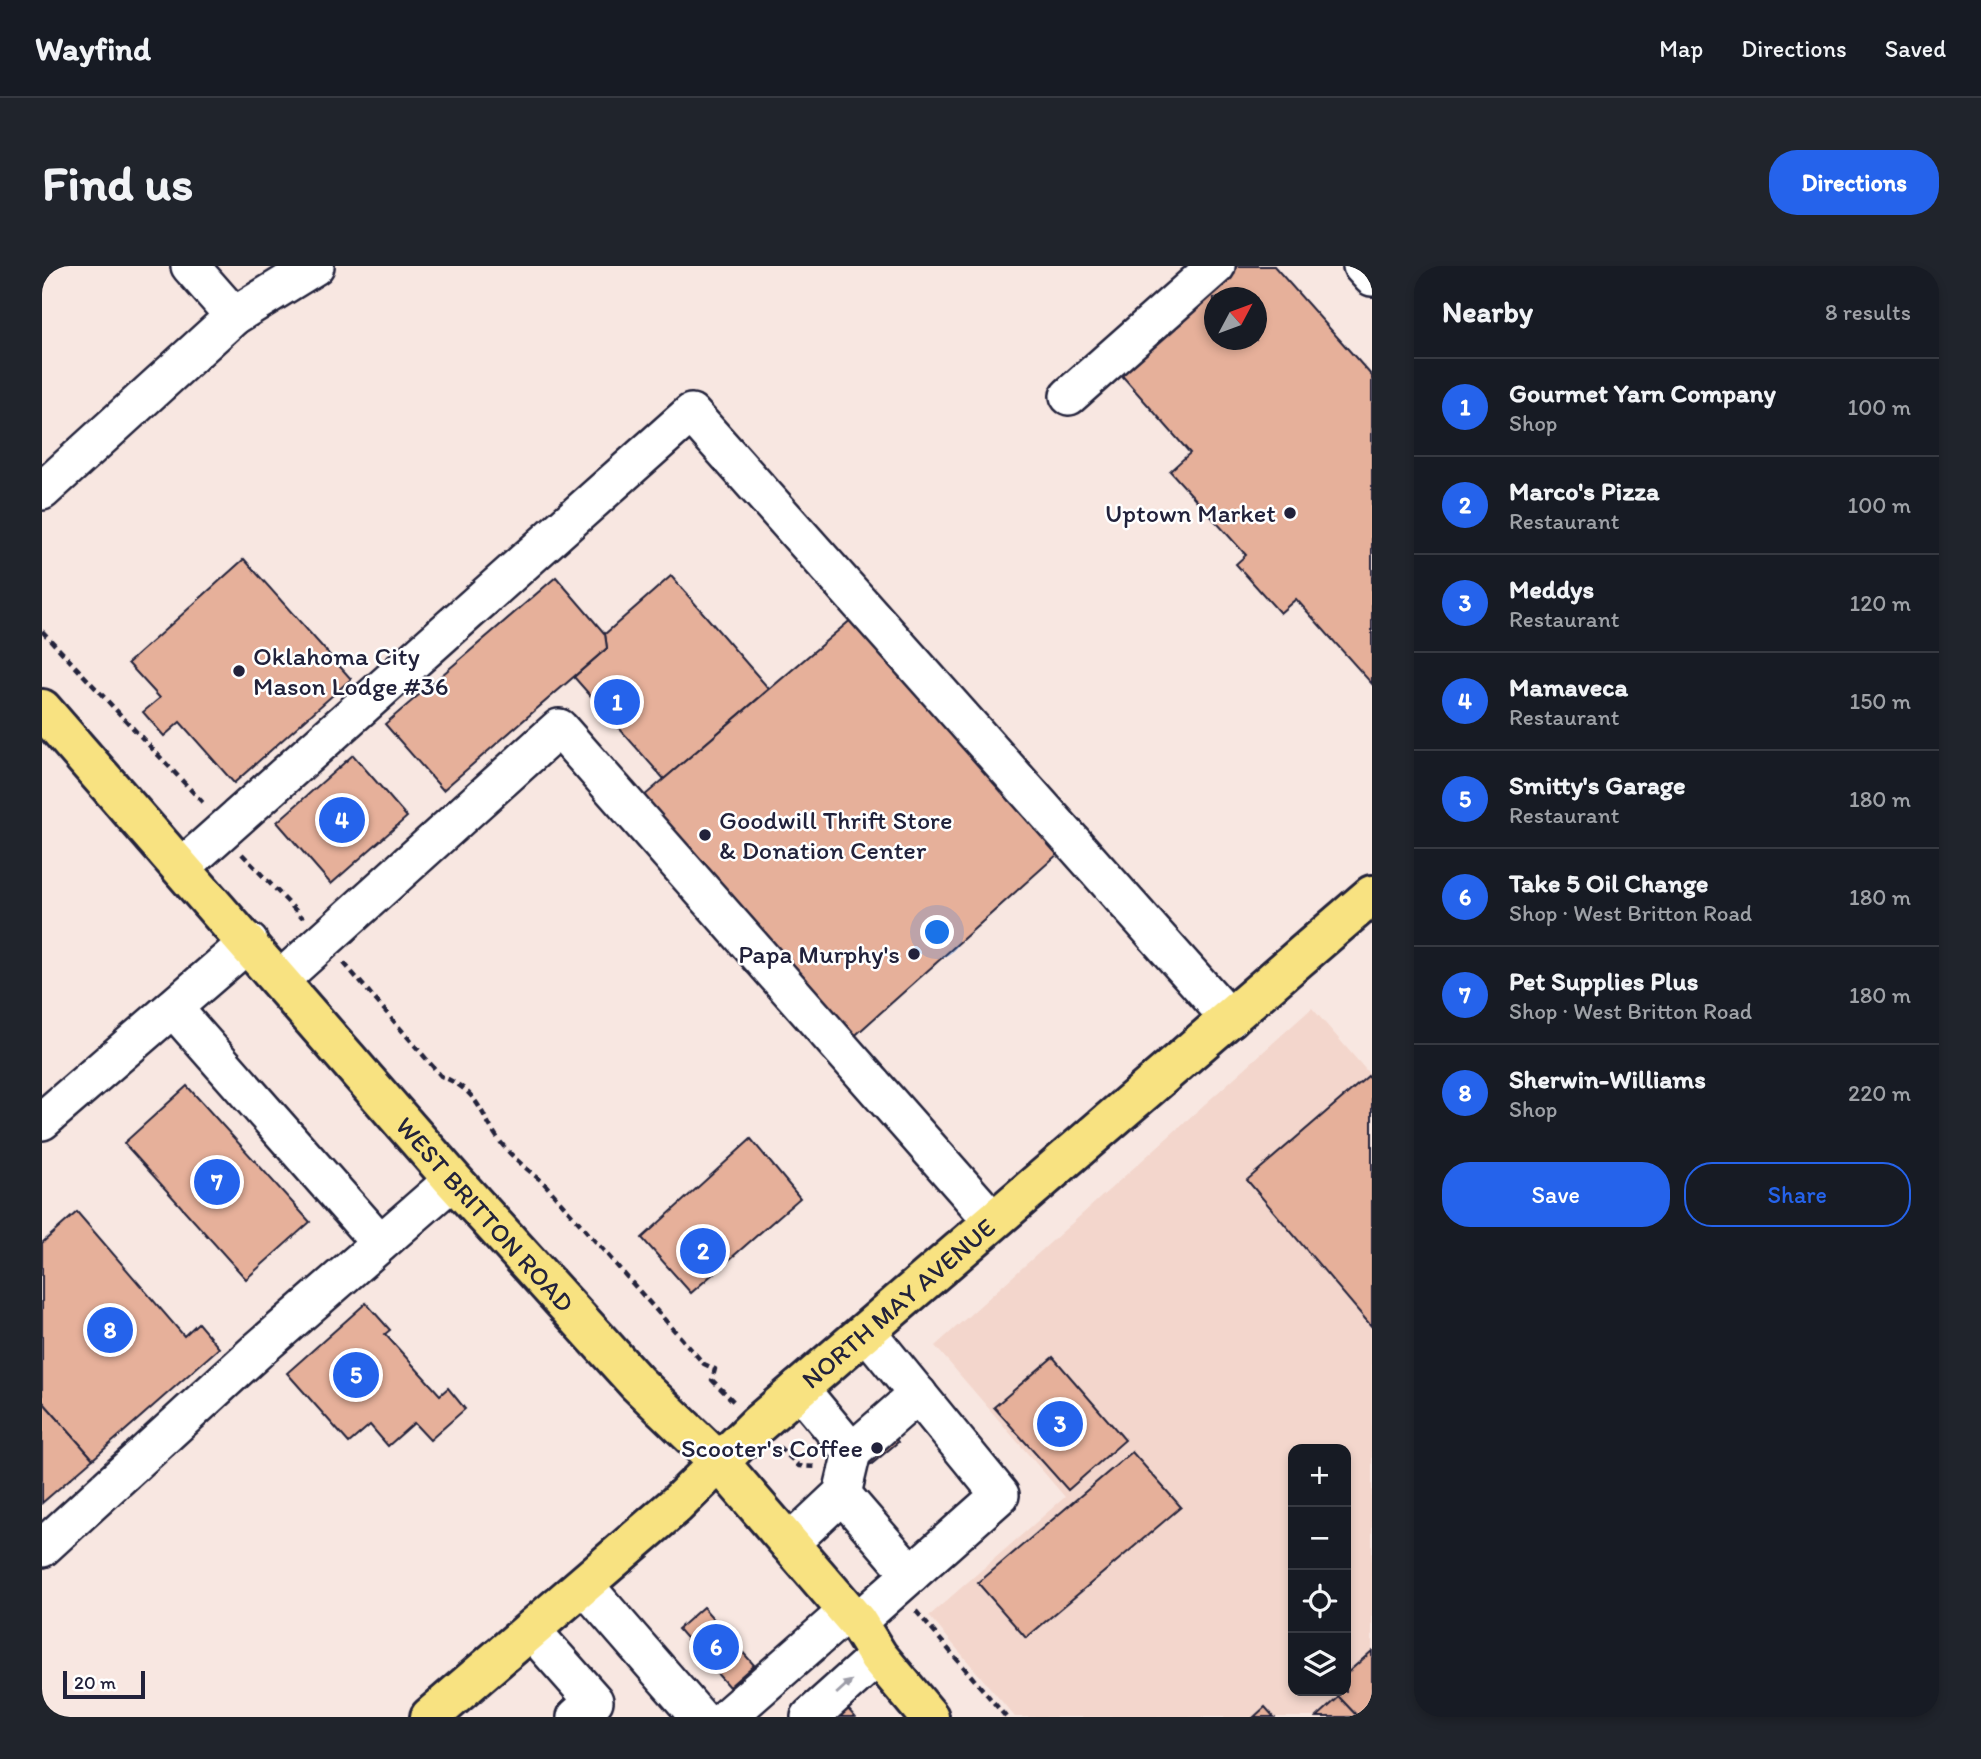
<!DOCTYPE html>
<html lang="en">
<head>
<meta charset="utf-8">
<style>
  :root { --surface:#171b24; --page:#20242c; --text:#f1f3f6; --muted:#9ea1a6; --line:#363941; --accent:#2563eb }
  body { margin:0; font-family:Itim,sans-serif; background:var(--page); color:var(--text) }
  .controls { position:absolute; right:21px; bottom:21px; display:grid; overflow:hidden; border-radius:14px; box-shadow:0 4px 10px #0003 }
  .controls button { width:63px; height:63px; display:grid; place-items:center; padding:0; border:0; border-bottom:2px solid var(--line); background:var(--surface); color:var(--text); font:35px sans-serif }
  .compass { position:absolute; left:1162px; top:21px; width:63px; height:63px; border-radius:50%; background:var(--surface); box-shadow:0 4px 10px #0003; rotate:49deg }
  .scale { position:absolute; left:21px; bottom:18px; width:82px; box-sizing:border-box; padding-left:7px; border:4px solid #22223b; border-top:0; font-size:19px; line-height:24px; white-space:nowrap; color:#22223b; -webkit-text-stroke:5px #fff; paint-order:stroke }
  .you { position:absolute; left:896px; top:667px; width:24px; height:24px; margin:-18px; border:5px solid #fff; border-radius:50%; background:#1a73e8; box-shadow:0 0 0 10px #1a73e833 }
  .badge { display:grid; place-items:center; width:46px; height:46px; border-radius:50%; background:var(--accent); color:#fff; font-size:23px; font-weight:700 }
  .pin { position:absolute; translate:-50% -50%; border:4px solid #fff; box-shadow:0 2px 7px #0006 }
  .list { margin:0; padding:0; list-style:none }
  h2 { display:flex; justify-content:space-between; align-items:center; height:91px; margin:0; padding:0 28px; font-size:30px }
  h2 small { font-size:23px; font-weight:400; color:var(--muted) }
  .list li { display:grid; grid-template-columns:46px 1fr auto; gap:21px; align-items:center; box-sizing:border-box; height:98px; padding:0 28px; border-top:2px solid var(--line) }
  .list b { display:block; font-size:26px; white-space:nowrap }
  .list p { margin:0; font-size:23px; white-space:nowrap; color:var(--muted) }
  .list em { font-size:23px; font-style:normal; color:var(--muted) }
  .actions { display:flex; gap:14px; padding:21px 28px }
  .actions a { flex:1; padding:16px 0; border:2px solid var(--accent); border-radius:28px; text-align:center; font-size:24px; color:var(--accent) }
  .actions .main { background:var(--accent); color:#fff }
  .icon { flex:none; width:38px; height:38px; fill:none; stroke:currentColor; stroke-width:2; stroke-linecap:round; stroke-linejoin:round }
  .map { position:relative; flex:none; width:1330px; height:1451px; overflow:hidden; border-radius:28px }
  header { display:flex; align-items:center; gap:42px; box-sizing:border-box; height:98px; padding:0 35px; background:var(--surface); border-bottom:2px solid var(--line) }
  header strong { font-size:33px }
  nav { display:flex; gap:38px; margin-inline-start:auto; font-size:24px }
  .intro { display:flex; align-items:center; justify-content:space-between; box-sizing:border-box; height:168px; padding:0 42px }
  h1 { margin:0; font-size:49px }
  .button { padding:18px 32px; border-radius:28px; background:var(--accent); color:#fff; font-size:24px; font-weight:700 }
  main { display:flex; gap:42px; padding:0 42px }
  aside { flex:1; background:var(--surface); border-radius:28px; box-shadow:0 4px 10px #0003 }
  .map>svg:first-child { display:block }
  .built { fill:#f3d6cc; fill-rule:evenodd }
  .building { fill:#e6b09a; stroke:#22223b; stroke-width:2; fill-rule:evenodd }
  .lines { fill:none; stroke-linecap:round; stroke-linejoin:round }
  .minor-casing { stroke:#22223b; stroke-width:42 }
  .major-casing { stroke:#22223b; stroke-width:44 }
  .path { stroke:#22223b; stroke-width:4.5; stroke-dasharray:7 5; stroke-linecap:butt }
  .minor { stroke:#fff; stroke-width:37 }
  .major { stroke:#f8e281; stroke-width:38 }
  .oneway { fill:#9c9ca7 }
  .poi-dot { fill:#22223b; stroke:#fff; stroke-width:2.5 }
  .labels { text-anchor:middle; stroke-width:5; stroke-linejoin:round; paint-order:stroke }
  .poi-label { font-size:26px; fill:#22223b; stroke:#fff; text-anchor:end }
  .street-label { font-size:26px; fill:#22223b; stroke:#fff }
</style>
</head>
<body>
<header>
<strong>Wayfind</strong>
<nav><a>Map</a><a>Directions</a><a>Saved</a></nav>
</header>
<div class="intro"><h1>Find us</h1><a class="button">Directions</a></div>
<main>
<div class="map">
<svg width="1330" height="1451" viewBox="0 0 1330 1451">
  <rect width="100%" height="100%" fill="#f8e7e1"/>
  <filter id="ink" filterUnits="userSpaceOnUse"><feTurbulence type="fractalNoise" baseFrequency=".0143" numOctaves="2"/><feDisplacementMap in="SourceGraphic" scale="14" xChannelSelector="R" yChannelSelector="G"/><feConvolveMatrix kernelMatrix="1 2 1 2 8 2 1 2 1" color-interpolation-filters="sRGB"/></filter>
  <g filter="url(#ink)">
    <path class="built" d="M1270,742L1330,811V1451H973L887,1350L1023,1231L893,1080ZM1251,1183H1304V1425H1251Z"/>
    <g class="building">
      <path d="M1192,0H1232L1330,110V418L1254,333L1238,347L1194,298L1204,289L1128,205L1148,187L1076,105ZM1172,32H1214V74H1172Z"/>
      <polygon points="202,293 309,413 192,517 138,456 122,470 101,446 118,432 86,397"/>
      <polygon points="629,310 727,423 622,513 532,411 565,382 563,368"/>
      <polygon points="514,311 563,368 565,382 401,524 343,458"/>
      <polygon points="811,352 1017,587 807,775 595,536"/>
      <polygon points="311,489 365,551 289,618 235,556"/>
      <polygon points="1326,810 1330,815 1330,1061 1205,914"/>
      <polygon points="145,820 268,956 204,1013 82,877"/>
      <polygon points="709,873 758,932 649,1027 600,972"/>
      <polygon points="35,946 142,1070 156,1057 177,1082 51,1193 0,1135 0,977"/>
      <polygon points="324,1037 348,1064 343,1068 398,1129 406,1122 423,1143 388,1174 372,1157 346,1180 328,1159 307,1177 245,1107"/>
      <polygon points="1011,1091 1083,1174 1026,1224 952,1141"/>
      <polygon points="0,1135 51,1193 0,1237"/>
      <polygon points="844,1161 856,1176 825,1202 813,1188"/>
      <polygon points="1090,1186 1139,1241 984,1372 936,1317"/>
      <polygon points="661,1341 712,1399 687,1421 636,1363"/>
      <polygon points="1330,1385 1330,1451 1316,1451 1291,1425 1304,1425 1304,1408"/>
      <polygon points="1297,1431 1316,1451 1275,1451"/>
      <polygon points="801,1437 813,1451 785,1451"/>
      <polygon points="1223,1441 1232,1451 1212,1451"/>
    </g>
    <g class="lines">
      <defs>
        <g id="minor">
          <polyline points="148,0 192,50"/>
          <polyline points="1320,0 1330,11"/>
          <polyline points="1027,130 1174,0"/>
          <polyline points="0,225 192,50 273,0"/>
          <polyline points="140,601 649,147 1188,753"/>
          <polyline points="238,714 517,462 951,955"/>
          <polyline points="131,742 338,977"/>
          <polyline points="0,855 207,676"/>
          <polyline points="757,1122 810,1186 876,1128"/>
          <polyline points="800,1228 869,1308"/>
          <polyline points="747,1278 800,1228 810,1186"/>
          <polyline points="0,1282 216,1084 411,914"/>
          <polyline points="543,1320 657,1451"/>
          <polyline points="815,1356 958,1229 824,1065"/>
          <polyline points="490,1365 552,1435 534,1451"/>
          <polyline points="685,1451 806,1345"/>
          <polyline points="768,1451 836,1390"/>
        </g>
        <g id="major">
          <path id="s1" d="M0,443L411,914L595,1117L677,1196L815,1356L836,1390L887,1451"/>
          <path id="s2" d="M388,1451L634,1239L715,1159L1330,629"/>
        </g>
      </defs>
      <use href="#minor" class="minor-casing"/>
      <use href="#major" class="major-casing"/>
      <g class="path">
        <polyline points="0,365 163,539"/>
        <polyline points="200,588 261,652"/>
        <path d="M302,697L399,810C440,827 436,847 460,878C471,892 486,904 500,915L662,1098L673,1103L670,1114L694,1138"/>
        <polyline points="737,1181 757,1200 776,1201"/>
        <polyline points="874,1345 964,1451"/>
      </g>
      <use href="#minor" class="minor"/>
      <use href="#major" class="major"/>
    </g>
    <defs><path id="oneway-solid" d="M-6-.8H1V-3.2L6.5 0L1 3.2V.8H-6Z" transform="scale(1.75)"/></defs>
    <use class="oneway" href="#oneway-solid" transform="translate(802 1421) rotate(-42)"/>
  </g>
  <g class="poi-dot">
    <circle cx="1248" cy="247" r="7"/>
    <circle cx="197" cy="405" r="7"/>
    <circle cx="663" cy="569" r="7"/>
    <circle cx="872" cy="688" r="7"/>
    <circle cx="835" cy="1182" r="7"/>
  </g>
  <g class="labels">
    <g class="poi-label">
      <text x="1234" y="256">Uptown Market</text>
      <text x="211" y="399" text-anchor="start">Oklahoma City<tspan x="211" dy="30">Mason Lodge #36</tspan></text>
      <text x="677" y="563" text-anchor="start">Goodwill Thrift Store<tspan x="677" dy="30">&amp; Donation Center</tspan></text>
      <text x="858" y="697">Papa Murphy's</text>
      <text x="821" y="1191">Scooter's Coffee</text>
    </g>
    <g class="street-label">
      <text dy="9" stroke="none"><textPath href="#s1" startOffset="672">WEST BRITTON ROAD</textPath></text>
      <text dy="9" stroke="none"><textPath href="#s2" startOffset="625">NORTH MAY AVENUE</textPath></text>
    </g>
  </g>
</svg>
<div class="controls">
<button>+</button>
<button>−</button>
<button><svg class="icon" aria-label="locate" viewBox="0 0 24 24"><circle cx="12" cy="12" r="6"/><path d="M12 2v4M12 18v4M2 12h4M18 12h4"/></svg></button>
<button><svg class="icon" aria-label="layers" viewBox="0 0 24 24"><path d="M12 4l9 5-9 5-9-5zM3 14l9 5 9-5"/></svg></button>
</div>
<svg class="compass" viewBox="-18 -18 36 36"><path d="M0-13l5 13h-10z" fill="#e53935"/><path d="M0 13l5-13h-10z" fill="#9ea1a6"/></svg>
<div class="scale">20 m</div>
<div class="you"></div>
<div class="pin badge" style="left:575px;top:436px">1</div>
<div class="pin badge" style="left:661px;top:985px">2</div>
<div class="pin badge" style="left:1018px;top:1158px">3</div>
<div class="pin badge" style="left:300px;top:554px">4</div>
<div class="pin badge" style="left:314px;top:1109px">5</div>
<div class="pin badge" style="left:674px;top:1381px">6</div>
<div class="pin badge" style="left:175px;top:916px">7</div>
<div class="pin badge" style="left:68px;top:1064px">8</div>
</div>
<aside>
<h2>Nearby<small>8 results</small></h2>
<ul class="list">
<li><span class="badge">1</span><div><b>Gourmet Yarn Company</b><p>Shop</p></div><em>100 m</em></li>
<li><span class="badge">2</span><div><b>Marco's Pizza</b><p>Restaurant</p></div><em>100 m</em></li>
<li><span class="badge">3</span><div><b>Meddys</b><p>Restaurant</p></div><em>120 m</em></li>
<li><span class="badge">4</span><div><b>Mamaveca</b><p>Restaurant</p></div><em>150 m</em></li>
<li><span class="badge">5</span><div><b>Smitty's Garage</b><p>Restaurant</p></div><em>180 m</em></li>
<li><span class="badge">6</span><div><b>Take 5 Oil Change</b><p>Shop · West Britton Road</p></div><em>180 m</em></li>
<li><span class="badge">7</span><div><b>Pet Supplies Plus</b><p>Shop · West Britton Road</p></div><em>180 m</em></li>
<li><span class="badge">8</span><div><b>Sherwin-Williams</b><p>Shop</p></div><em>220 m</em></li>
</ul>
<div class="actions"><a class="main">Save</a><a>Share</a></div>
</aside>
</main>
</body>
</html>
